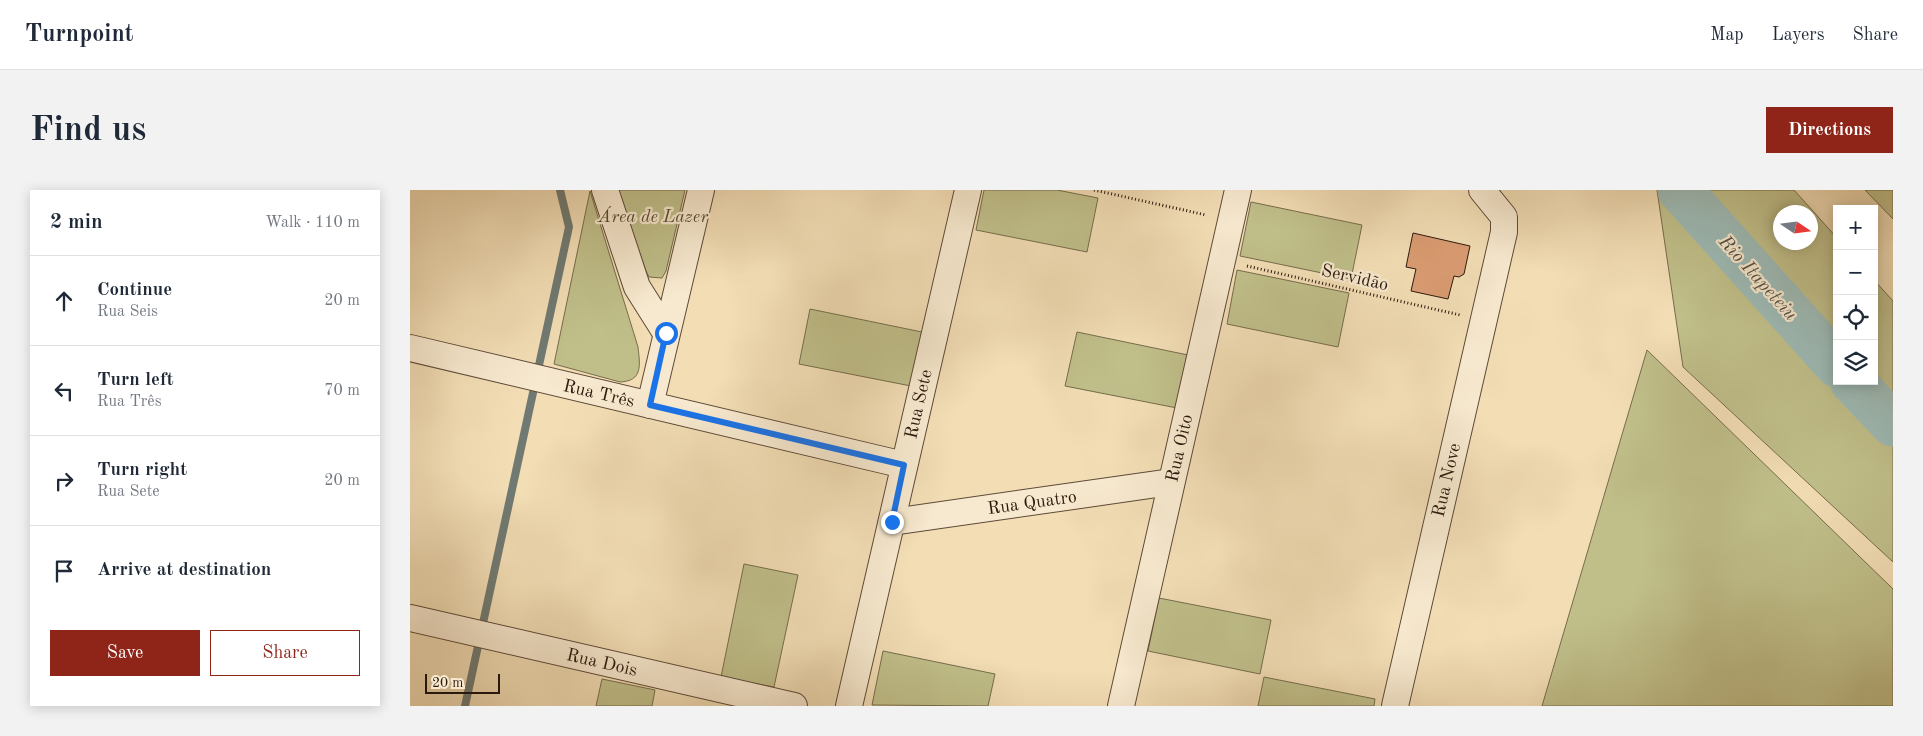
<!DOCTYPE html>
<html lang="en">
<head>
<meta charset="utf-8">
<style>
  :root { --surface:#fff; --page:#f2f2f3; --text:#1f2937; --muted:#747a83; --line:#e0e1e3; --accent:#8f2418 }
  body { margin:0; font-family:"Old Standard TT",serif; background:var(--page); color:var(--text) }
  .controls { position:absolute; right:15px; top:15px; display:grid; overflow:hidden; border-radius:0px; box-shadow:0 2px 12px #0003 }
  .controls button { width:45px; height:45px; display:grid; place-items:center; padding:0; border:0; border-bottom:1px solid var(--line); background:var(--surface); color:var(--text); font:25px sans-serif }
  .compass { position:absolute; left:1363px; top:15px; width:45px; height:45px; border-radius:50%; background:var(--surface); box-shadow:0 2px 12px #0003; rotate:103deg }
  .scale { position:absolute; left:15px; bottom:12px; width:75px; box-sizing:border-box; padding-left:5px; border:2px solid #2c190d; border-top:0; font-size:14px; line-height:18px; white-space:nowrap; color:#2c190d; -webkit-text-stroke:4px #f7e9cf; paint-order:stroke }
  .stop { position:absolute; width:15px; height:15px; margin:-11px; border:4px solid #1a73e8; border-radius:50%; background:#fff }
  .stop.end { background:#1a73e8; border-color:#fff; box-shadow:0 1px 5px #0008 }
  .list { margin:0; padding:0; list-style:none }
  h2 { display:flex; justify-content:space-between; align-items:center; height:65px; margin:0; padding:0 20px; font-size:21px }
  h2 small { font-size:16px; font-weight:400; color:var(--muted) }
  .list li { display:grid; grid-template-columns:32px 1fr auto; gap:15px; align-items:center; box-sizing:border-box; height:90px; padding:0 20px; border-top:1px solid var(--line) }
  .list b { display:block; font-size:19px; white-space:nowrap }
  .list p { margin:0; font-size:16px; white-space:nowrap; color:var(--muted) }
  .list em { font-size:16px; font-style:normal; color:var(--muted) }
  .actions { display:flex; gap:10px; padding:15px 20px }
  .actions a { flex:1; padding:11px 0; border:1px solid var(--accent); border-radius:0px; text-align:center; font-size:18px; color:var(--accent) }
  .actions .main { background:var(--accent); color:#fff }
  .icon { flex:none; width:28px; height:28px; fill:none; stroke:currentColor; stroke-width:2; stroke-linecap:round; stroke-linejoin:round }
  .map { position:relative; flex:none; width:1483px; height:516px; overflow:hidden; border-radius:0px }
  header { display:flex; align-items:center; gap:30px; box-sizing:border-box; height:70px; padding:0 25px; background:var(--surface); border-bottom:1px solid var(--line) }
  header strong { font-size:24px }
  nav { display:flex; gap:28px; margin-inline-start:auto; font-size:18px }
  .intro { display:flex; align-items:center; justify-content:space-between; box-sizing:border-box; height:120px; padding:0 30px }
  h1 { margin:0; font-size:35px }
  .button { padding:12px 22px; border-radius:0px; background:var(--accent); color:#fff; font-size:18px; font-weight:700 }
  main { display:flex; gap:30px; padding:0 30px }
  aside { flex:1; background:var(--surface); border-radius:0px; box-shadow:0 2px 12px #0003 }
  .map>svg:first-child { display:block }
  .green { fill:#c0bf8a; stroke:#766c4c; fill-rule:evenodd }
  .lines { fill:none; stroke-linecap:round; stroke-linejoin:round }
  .stream { stroke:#707a72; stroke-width:8 }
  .river { stroke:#9dbab5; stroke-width:45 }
  .building { fill:#db9c72; stroke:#2c190d }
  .minor-casing { stroke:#5e4a37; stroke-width:28 }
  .path { stroke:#2c190d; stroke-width:3; stroke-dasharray:1 2.5; stroke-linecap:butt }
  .minor { stroke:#f7e9cf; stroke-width:26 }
  .route { stroke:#1a73e8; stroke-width:6 }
  .labels { text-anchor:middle; stroke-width:4.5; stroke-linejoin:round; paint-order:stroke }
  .park-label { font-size:18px; font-style:italic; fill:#584b32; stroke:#f7e9cf }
  .street-label { font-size:18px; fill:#2c190d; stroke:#f7e9cf }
  .water-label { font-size:19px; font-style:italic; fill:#545148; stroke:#f7e9cf }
</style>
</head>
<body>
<header>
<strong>Turnpoint</strong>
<nav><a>Map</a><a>Layers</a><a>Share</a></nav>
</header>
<div class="intro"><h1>Find us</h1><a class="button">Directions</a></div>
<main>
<aside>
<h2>2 min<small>Walk · 110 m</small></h2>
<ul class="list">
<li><svg class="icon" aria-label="ahead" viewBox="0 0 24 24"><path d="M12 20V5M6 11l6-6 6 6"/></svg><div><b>Continue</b><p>Rua Seis</p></div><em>20 m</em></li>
<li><svg class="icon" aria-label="left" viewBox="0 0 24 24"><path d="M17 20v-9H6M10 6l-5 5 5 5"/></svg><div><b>Turn left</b><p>Rua Três</p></div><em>70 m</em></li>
<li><svg class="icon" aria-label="right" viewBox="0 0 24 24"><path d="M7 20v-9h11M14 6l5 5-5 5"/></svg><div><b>Turn right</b><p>Rua Sete</p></div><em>20 m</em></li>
<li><svg class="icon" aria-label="arrive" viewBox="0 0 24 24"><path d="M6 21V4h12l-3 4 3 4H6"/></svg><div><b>Arrive at destination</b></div></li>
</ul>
<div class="actions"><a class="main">Save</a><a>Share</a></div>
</aside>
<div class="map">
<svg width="1483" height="516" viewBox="0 0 1483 516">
  <rect width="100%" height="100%" fill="#f2ddb5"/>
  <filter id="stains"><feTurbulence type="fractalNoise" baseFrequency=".004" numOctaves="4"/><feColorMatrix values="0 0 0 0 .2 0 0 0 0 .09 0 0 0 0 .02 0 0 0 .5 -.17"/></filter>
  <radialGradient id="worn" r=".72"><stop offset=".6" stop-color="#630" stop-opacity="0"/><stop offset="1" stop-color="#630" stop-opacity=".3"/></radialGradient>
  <g class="green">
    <polygon points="208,0 275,0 256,81 252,88 239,87 236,81"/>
    <polygon points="574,0 647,0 688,8 677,62 566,40"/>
    <path d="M1247,0H1384L1427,48V191H1464V90L1483,111V372L1273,177ZM1370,22H1400V52H1370Z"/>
    <polygon points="1455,0 1483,0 1483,29"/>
    <path d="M180,1L228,157C230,175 233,191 210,192L144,174Z"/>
    <polygon points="841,12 952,35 941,89 830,66"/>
    <polygon points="827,80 939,103 928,157 817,134"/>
    <polygon points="400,119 512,142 501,196 389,174"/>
    <polygon points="667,142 778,165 767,218 655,196"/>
    <polygon points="1237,160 1483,399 1483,516 1132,516"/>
    <polygon points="334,374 388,385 364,497 311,487"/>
    <polygon points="749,408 861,430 850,484 738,461"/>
    <polygon points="473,461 585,484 578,516 462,515"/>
    <polygon points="854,487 965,509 964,516 848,516"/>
    <polygon points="192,489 245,500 242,516 186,516"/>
  </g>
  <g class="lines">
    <polyline class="stream" points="55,516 159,37 150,0"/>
    <g class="river">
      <polyline points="1270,0 1427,175"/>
      <polyline points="1442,191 1483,234"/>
    </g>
  </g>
  <polygon class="building" points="1003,43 1060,56 1054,84 1049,87 1044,86 1038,109 1001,101 1006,79 996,77"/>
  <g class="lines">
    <defs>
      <g id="minor">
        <polyline points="195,0 227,97 256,143"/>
        <polyline points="0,158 494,275"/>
        <polyline points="240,215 291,0"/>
        <polyline points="482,332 761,292"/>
        <polyline points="0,428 384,516"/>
        <polyline points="439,516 558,0"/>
        <polyline points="711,516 828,0"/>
        <polyline points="985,516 1094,42 1094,27 1072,0"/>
      </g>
    </defs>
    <use href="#minor" class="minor-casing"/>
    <g class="path">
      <polyline points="684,0 796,25"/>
      <polyline points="837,76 1050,125"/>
    </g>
    <use href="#minor" class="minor"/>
  </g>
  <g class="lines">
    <polyline class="route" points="256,143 240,215 494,275 482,332"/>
  </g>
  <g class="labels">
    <g class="park-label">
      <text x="243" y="32">Área de Lazer</text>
    </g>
    <g class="street-label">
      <text transform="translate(945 87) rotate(13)" y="6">Servidão</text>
      <text transform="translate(189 203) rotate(13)" y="6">Rua Três</text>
      <text transform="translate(508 214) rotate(-77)" y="6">Rua Sete</text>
      <text transform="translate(769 258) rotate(-77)" y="6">Rua Oito</text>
      <text transform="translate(1036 290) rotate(-77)" y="6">Rua Nove</text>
      <text transform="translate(622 312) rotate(-8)" y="6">Rua Quatro</text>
      <text transform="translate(192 472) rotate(13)" y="6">Rua Dois</text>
    </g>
    <g class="water-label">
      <text transform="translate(1349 87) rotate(48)" y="7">Rio Itapeteiu</text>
    </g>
  </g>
  <rect width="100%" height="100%" filter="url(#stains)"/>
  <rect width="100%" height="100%" fill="url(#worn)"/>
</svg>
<div class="controls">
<button>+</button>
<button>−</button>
<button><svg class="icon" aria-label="locate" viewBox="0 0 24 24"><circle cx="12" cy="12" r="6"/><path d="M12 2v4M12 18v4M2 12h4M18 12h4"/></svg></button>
<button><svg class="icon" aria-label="layers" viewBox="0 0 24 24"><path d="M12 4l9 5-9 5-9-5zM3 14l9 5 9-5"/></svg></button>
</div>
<svg class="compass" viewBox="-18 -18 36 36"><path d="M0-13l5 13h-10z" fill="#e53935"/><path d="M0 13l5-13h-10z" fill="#747a83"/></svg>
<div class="scale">20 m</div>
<div class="stop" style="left:256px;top:143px"></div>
<div class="stop end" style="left:482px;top:332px"></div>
</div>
</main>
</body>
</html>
